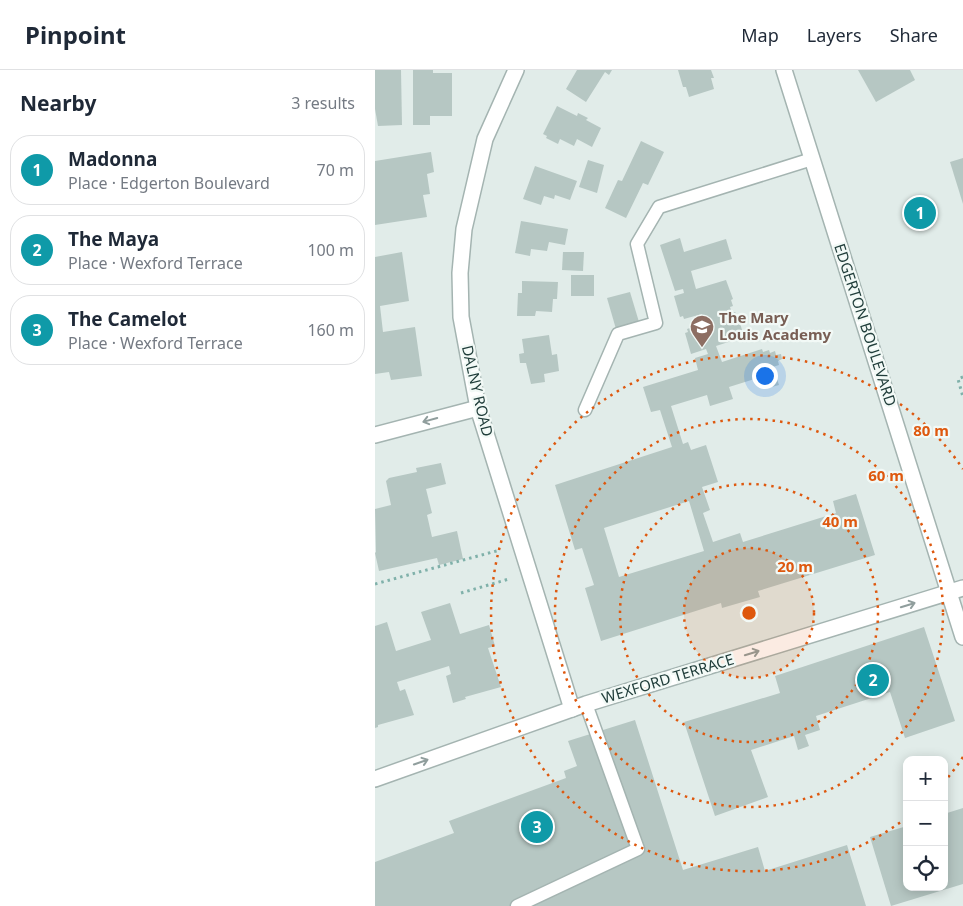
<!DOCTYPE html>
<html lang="en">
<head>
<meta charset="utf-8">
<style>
  :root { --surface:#fff; --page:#f2f2f3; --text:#1f2937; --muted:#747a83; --line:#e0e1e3; --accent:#805a44 }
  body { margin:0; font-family:"Noto Sans",sans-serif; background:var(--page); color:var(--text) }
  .controls { position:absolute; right:15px; bottom:15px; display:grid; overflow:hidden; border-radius:10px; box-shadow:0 2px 12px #0003 }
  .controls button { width:45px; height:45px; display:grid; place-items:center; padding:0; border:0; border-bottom:1px solid var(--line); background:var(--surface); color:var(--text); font:25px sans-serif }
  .you { position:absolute; left:389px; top:305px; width:18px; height:18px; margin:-12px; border:4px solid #fff; border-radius:50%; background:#1a73e8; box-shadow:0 0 0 8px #1a73e833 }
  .badge { display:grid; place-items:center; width:32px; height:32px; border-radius:50%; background:var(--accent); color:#fff; font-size:16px; font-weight:700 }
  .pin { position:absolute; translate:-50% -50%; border:2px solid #fff; box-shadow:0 1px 5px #0006 }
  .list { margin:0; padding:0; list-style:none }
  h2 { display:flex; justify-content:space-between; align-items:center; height:65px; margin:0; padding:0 20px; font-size:21px }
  h2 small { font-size:16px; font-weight:400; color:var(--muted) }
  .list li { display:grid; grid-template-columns:32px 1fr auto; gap:15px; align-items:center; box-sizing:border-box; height:70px; margin:0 10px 10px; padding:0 10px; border:1px solid var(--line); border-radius:20px }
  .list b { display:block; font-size:19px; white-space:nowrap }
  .list p { margin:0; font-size:16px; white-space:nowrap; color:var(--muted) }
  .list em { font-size:16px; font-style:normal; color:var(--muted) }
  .icon { flex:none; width:28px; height:28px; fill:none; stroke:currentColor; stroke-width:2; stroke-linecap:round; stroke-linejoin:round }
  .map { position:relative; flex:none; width:588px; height:836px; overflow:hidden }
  header { display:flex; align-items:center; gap:30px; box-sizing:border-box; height:70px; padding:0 25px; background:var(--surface); border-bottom:1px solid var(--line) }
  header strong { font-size:24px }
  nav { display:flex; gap:28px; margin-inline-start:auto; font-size:18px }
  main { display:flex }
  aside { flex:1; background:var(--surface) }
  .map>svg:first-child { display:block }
  .building { fill:#b6c7c3; fill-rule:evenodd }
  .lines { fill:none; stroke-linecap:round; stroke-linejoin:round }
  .service-casing { stroke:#a4b4b1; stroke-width:15 }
  .minor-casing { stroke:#a4b4b1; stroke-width:18 }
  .path { stroke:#80b1aa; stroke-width:3; stroke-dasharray:2.5 4; stroke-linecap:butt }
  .service { stroke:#fff; stroke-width:12 }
  .minor { stroke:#fff; stroke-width:15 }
  .oneway { stroke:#909e9d }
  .ring { fill:none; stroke:#de580e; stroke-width:2.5; stroke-dasharray:2.5 5 }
  .labels { text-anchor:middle; stroke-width:4.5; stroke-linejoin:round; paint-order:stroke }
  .education-label { font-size:15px; font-weight:bold; fill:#785e54; stroke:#f2f9f6; text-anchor:start }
  .street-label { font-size:15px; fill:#213e3b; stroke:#f2f9f6 }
  .centre { fill:#de580e; stroke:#f2f9f6; stroke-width:2.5 }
  .ring-label { font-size:15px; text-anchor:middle; font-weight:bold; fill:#de580e; stroke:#f2f9f6; stroke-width:4.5; stroke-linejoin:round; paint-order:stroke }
</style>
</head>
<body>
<header>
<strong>Pinpoint</strong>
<nav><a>Map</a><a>Layers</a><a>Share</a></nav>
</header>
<main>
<aside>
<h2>Nearby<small>3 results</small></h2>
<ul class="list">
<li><span class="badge" style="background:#0f9aa8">1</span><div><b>Madonna</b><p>Place · Edgerton Boulevard</p></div><em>70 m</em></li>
<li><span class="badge" style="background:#0f9aa8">2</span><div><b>The Maya</b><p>Place · Wexford Terrace</p></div><em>100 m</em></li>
<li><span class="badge" style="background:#0f9aa8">3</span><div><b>The Camelot</b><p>Place · Wexford Terrace</p></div><em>160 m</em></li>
</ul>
</aside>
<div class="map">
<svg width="588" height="836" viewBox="0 0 588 836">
  <rect width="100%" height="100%" fill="#e1ece9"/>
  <g class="building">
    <polygon points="0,0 26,0 27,55 3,56 0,39"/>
    <polygon points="38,0 58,0 58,3 77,3 77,46 55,46 55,55 38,55"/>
    <polygon points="202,0 237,0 234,5 230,2 211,32 191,19"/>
    <polygon points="303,0 336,0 339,8 336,8 339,19 314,27 311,17 308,17"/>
    <polygon points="483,0 535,0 540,10 501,32"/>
    <polygon points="182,36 202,46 203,43 213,48 211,50 226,58 217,77 202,69 199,76 185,69 183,74 171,68 172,66 168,64"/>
    <polygon points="266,71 289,82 273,115 268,113 251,148 230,138 243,110 247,111"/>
    <polygon points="56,82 59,102 52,104 55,124 48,125 52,147 0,155 0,91"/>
    <polygon points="588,88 588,134 575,92"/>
    <polygon points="213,90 229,95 222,123 204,117"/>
    <polygon points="160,96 202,111 195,130 180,125 179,129 169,126 166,135 148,129"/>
    <polygon points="146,151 193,159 190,175 174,172 172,181 156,179 155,186 140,183"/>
    <path d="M305,168L309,182L351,169L357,189L316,201L321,219L351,210L358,229L356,230L358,236L355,237L357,243L360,242L363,246L369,267L341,276L347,292L387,279L388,282L394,280L395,283L400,281L401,285L406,284L407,289L403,291L404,295L398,297L404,315L393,318L391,310L387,311L386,307L354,317L358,329L335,336L332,325L296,336L308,374L313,372L316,380L331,375L343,412L327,417L335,440L328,443L338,472L365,463L368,472L461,443L458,431L481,424L500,485L383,521L385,527L347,538L346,533L226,571L210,518L219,515L207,478L200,480L180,415L297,377L285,340L276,342L268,317L323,300L320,288L333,284L331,279L316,284L310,263L313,262L312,259L330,253L327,244L309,249L308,246L305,247L299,226L309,223L308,219L300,221L285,175ZM314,431L329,481L244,507L229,458Z"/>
    <polygon points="27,182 34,231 5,236 8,262 40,257 47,306 16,310 14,302 0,304 0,187"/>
    <polygon points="188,182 209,182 208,201 187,200"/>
    <rect x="196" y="205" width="23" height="21"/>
    <polygon points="147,211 183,212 182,229 178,229 177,242 161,241 160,246 142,246 143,223 147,223"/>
    <polygon points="255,222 264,252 241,259 232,228"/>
    <polygon points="174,265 177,285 182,284 184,301 169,304 170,312 156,314 151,293 145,293 144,284 149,283 147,269"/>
    <polygon points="66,393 71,414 51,419 57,443 52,445 57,467 82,461 88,489 64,495 62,488 4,501 0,483 1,482 0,439 16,435 11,411 14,408 42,402 41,398"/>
    <polygon points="75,533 85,564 114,555 120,576 113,578 126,617 90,627 91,629 78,633 71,606 76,604 74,596 22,612 25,621 30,619 39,645 3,655 3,657 0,658 0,556 12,552 21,581 56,570 46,542"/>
    <polygon points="549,557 580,651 530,668 515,622 441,646 445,660 430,665 434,676 423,680 419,666 376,680 393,727 340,746 309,652 405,623 400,606"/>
    <polygon points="260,650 308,800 383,777 390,801 472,775 491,836 0,836 0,792 79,763 74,751 191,708 189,701 202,696 193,671"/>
    <polygon points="588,738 588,814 516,836 495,767 532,756 532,817 569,817 569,744"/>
  </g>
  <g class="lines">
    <defs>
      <g id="service">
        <polyline points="210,340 243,264 281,253 262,174 284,137 437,89"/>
        <polyline points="142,836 263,779 211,634"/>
      </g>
      <g id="minor">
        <polyline points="141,0 110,69 89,159 85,203 86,247 103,338 197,639"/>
        <polyline points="409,0 588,567"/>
        <polyline points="0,365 103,338"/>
        <polyline points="0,709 211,634 588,518"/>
      </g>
    </defs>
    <use href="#service" class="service-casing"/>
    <use href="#minor" class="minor-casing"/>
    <g class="path">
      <polyline points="588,307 583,309 588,327"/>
      <polyline points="0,514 125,480"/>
      <polyline points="86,523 134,509"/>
    </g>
    <use href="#service" class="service"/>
    <use href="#minor" class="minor"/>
  </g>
  <defs><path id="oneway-shaft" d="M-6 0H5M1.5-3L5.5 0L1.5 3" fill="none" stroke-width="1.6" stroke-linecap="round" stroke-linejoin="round" transform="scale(1.25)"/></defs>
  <g class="oneway">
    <use href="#oneway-shaft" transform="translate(55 350) rotate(165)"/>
    <use href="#oneway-shaft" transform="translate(533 535) rotate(-17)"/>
    <use href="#oneway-shaft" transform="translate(377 583) rotate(-17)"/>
    <use href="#oneway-shaft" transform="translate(46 692) rotate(-19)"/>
  </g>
  <circle cx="374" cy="543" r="65" fill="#de580e" fill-opacity=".12"/>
  <g class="ring">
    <circle cx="374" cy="543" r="65"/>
    <circle cx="374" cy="543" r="129"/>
    <circle cx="374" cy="543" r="194"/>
    <path d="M588 687A258 258 0 0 1 570 711M531 748A258 258 0 1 1 588 399"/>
  </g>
  <defs>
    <symbol id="school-pin" viewBox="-11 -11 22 30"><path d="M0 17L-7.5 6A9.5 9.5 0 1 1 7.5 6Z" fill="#8d6e63" stroke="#f2f9f6"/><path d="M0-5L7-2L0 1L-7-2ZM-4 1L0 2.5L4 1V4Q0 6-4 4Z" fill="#fff"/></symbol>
  </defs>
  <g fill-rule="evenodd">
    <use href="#school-pin" x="313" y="243" width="28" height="38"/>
  </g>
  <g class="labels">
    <g class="education-label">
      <text x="344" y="253">The Mary<tspan x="344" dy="17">Louis Academy</tspan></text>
    </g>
    <g class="street-label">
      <text transform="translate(490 255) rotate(72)" y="5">EDGERTON BOULEVARD</text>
      <text transform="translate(102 321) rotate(77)" y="5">DALNY ROAD</text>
      <text transform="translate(293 609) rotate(-17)" y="5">WEXFORD TERRACE</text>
    </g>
  </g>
  <circle cx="374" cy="543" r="8" class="centre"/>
  <g class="ring-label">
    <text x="556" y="366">80 m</text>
    <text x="511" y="411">60 m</text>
    <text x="465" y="457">40 m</text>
    <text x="420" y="502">20 m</text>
  </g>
</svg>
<div class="controls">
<button>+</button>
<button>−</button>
<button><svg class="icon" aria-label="locate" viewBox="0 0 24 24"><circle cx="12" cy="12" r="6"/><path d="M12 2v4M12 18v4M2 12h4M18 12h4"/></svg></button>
</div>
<div class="you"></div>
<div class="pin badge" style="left:545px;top:143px;background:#0f9aa8">1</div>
<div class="pin badge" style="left:498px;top:610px;background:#0f9aa8">2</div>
<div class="pin badge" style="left:162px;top:757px;background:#0f9aa8">3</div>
</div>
</main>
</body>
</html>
